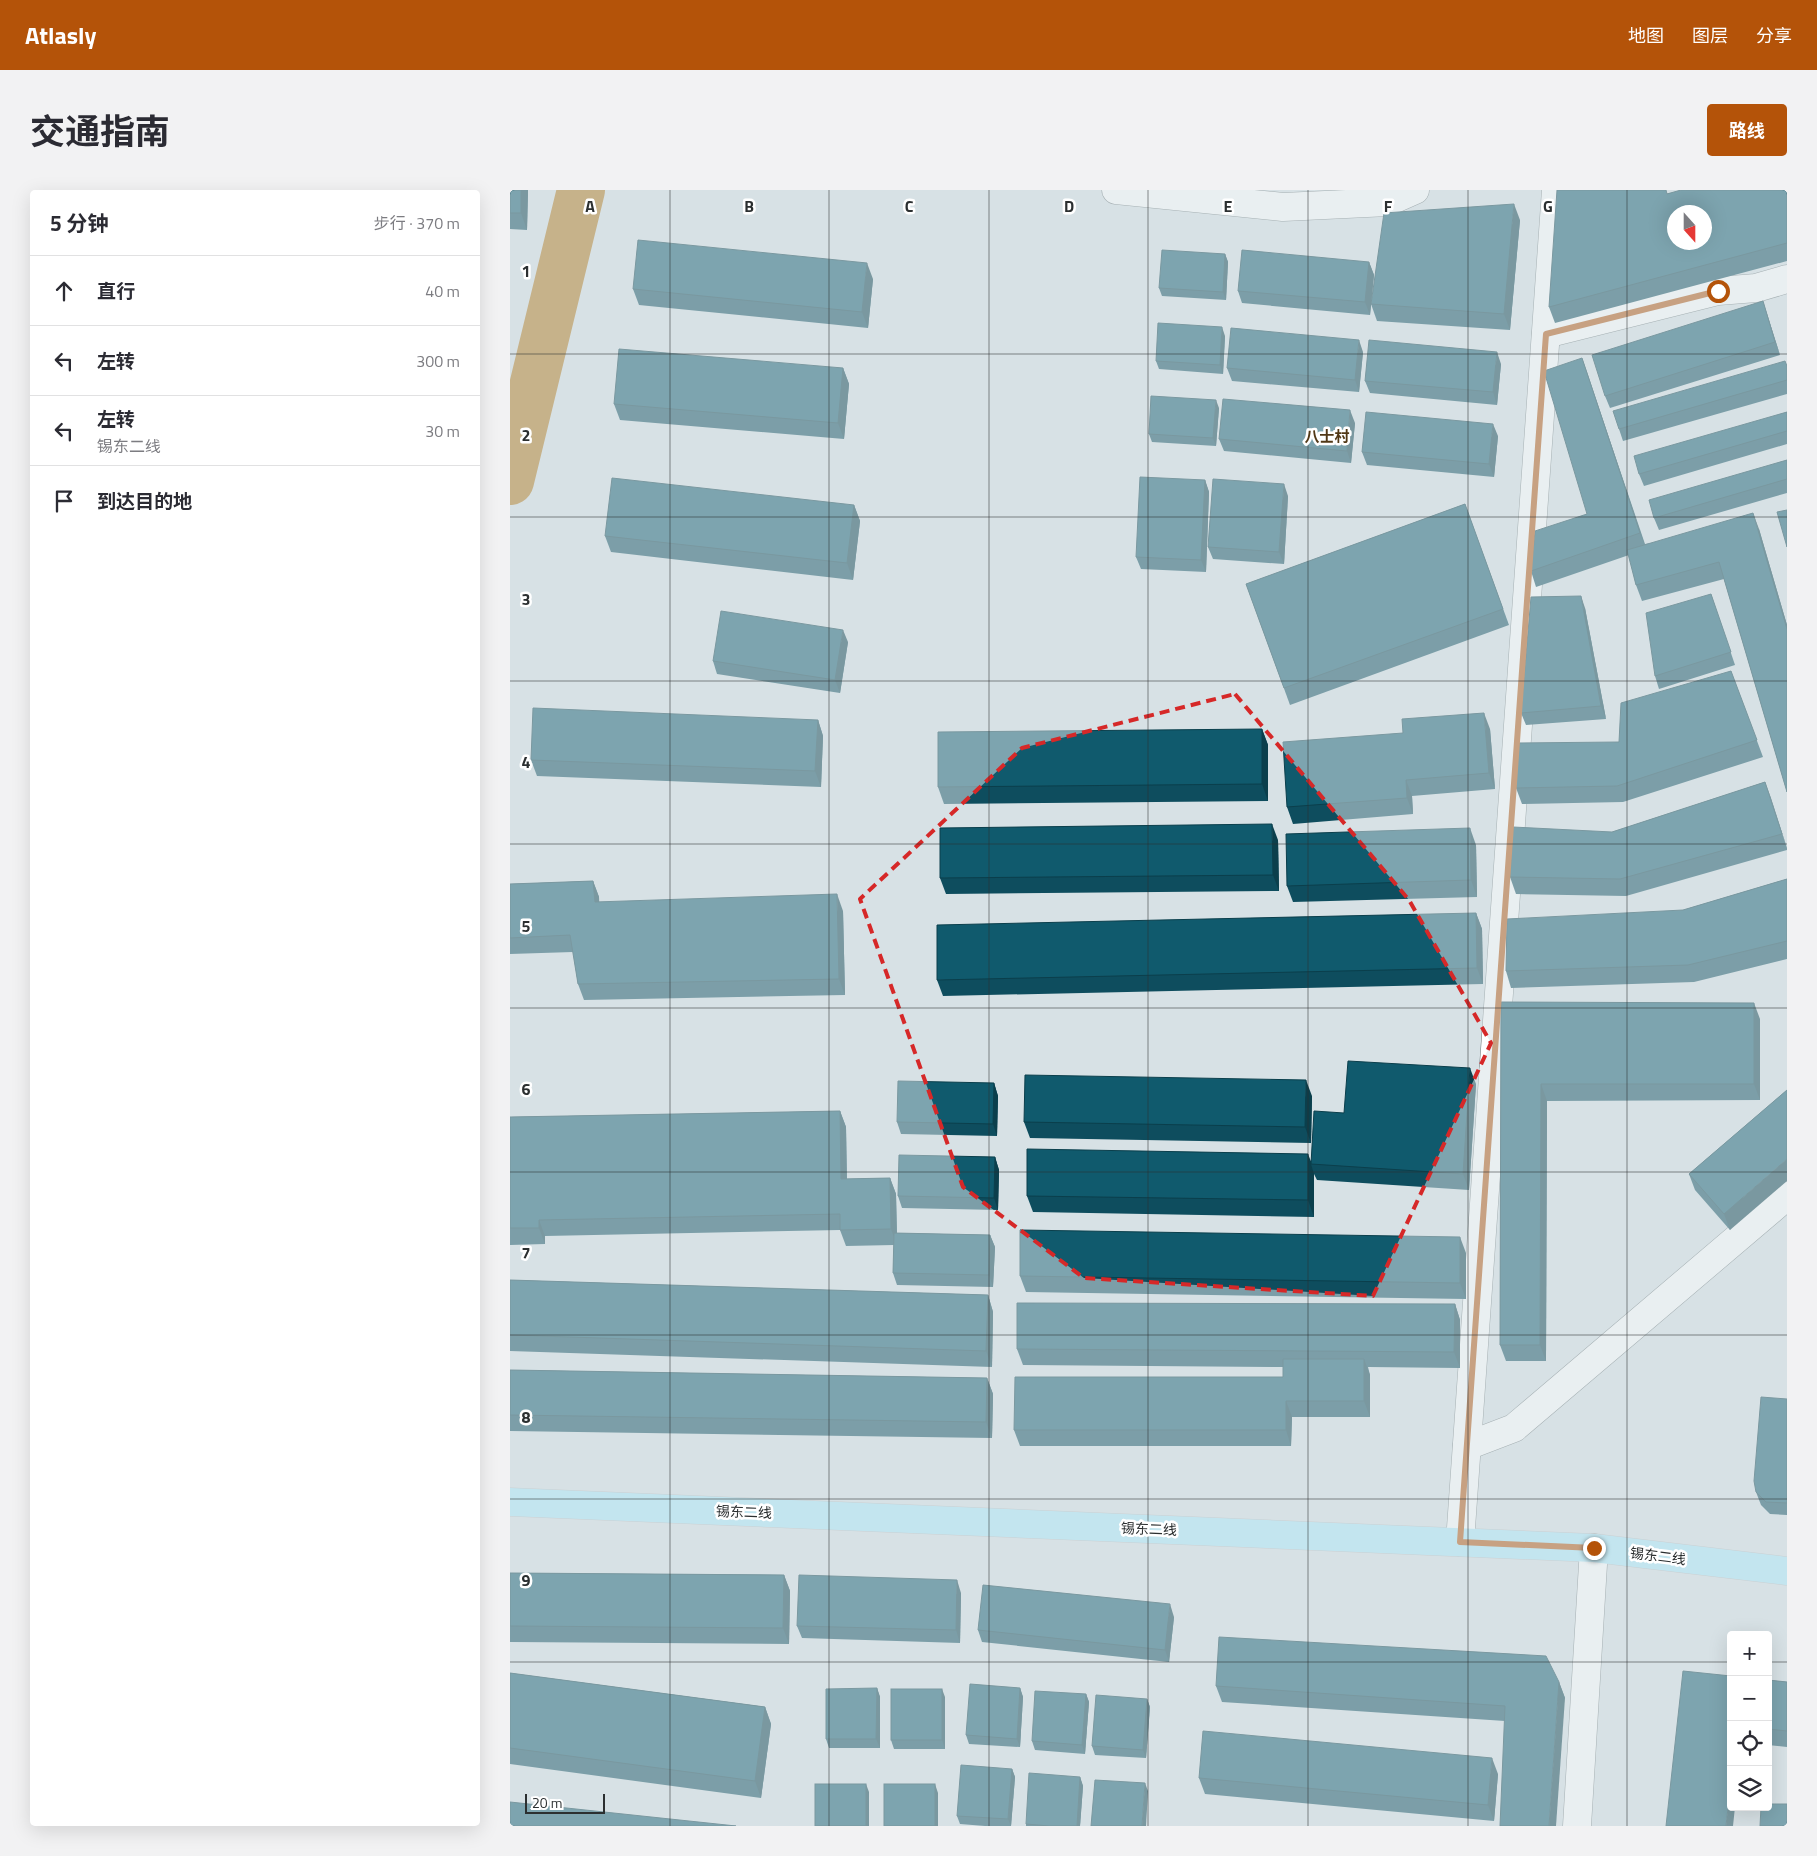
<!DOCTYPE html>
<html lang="zh">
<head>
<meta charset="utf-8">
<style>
  :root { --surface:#fff; --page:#f2f2f3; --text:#2b2b33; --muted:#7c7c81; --line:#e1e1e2; --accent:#b45309 }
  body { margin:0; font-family:"Titillium Web","Noto Sans SC",sans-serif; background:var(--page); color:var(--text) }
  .controls { position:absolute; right:15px; bottom:15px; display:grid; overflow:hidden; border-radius:5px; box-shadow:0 5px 20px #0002 }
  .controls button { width:45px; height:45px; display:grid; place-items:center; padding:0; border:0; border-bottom:1px solid var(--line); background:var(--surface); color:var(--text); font:25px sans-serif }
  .compass { position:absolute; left:1157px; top:15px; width:45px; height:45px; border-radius:50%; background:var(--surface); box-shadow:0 5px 20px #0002; rotate:159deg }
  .scale { position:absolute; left:15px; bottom:12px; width:80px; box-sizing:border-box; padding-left:5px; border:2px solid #2b2f30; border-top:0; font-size:14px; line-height:18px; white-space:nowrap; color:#2b2f30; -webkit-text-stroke:4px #fff; paint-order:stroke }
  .stop { position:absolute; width:15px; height:15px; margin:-11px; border:4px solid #b45309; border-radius:50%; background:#fff }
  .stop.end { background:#b45309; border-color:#fff; box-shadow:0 1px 5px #0008 }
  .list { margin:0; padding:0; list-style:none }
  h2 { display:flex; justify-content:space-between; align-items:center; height:65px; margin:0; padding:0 20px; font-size:21px }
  h2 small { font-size:16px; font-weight:400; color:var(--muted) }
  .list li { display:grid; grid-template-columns:32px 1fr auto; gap:15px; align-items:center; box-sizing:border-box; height:70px; padding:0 20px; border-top:1px solid var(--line) }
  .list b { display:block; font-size:19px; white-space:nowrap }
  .list p { margin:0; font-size:16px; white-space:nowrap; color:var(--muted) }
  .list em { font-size:16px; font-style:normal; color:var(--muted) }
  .icon { flex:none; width:28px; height:28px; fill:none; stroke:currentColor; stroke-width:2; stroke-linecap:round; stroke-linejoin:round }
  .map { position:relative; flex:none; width:1277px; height:1636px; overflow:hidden; border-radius:5px }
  header { display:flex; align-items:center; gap:30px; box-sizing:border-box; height:70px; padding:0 25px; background:var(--accent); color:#fff }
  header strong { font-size:24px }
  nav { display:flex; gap:28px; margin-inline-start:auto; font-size:18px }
  .intro { display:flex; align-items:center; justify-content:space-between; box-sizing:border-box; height:120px; padding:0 30px }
  h1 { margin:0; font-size:35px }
  .button { padding:12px 22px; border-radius:5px; background:var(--accent); color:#fff; font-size:18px; font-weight:700 }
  main { display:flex; gap:30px; padding:0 30px }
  aside { flex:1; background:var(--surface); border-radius:5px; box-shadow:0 5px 20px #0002 }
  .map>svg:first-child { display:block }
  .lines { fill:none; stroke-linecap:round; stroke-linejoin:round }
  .river { stroke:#b2781c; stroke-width:48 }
  .minor-casing { stroke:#6b7477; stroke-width:29 }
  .major-casing { stroke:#bbbcbd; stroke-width:29 }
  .minor { stroke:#fff; stroke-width:28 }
  .major { stroke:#ace8fb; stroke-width:28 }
  .wall { fill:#0e4d5e }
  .shaded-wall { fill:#0b3f4c }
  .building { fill:#105a6d; stroke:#0b3f4c; fill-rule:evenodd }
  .route { stroke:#b45309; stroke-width:6 }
  .marked { fill:none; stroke:#d62828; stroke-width:4; stroke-dasharray:10 6; stroke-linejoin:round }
  .grid { fill:none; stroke:#2b2f30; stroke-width:1; stroke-opacity:0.55 }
  .labels { text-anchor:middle; stroke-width:5; stroke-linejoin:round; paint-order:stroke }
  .street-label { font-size:14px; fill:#2b2f30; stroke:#fff }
  .neighbourhood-label { font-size:15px; font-weight:bold; fill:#513816; stroke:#fff }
  .grid-label { font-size:16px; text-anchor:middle; font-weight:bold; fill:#2b2f30; stroke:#fff; stroke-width:5; stroke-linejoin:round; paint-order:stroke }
</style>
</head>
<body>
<header>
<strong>Atlasly</strong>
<nav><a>地图</a><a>图层</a><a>分享</a></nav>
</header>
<div class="intro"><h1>交通指南</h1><a class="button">路线</a></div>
<main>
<aside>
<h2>5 分钟<small>步行 · 370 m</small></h2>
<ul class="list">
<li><svg class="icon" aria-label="ahead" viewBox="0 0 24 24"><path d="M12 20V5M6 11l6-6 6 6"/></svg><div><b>直行</b></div><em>40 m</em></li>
<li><svg class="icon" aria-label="left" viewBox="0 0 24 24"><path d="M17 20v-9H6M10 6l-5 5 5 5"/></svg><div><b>左转</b></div><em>300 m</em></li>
<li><svg class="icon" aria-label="left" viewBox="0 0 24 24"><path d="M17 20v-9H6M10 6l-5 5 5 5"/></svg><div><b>左转</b><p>锡东二线</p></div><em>30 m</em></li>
<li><svg class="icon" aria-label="arrive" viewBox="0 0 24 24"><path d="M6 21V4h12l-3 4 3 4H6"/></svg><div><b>到达目的地</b></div></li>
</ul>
</aside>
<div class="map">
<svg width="1277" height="1636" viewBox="0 0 1277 1636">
  <rect width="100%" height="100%" fill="#d7e1e5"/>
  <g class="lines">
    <polyline class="river" points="0,291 71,0"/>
    <defs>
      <g id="minor">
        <polyline points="606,0 773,17 878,12 905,0"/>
        <polyline points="1036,144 1208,101 1246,98 1277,89"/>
        <polyline points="957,1256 1004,1238 1277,1006"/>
        <polyline points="950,1352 1046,0"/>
        <polyline points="1067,1636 1084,1358"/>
      </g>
      <polyline id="major" points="0,1312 1084,1358 1277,1381"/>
    </defs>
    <use href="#minor" class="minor-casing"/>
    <use href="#major" class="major-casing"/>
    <use href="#minor" class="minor"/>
    <use href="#major" class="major"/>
  </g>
  <g class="wall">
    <polygon points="0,0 18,0 17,40 0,39"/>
    <polygon points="1277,0 1277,71 1045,133 1039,117 1158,3"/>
    <polygon points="1010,30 1000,140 867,131 861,114"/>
    <polygon points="715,64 718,72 716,110 652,106 649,98"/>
    <polygon points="859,72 864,85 860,125 732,113 728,101"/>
    <polygon points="363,89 358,138 129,115 123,99"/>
    <polygon points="1253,111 1270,165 1100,218 1095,206"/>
    <polygon points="715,146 713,184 649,179 646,171"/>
    <polygon points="853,162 849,202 722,191 717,178"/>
    <polygon points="1072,168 1135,354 1249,339 1277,435 1277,602 1214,389 1132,411 1126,395 1119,365 1026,397 1021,381 1077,324"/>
    <polygon points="991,174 987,215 860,203 855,191"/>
    <polygon points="1277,175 1277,204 1113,251 1109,239"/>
    <polygon points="333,178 339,194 334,249 110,230 104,214"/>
    <polygon points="709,218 706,256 642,252 639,244"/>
    <polygon points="1277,222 1277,254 1134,296 1129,284"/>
    <polygon points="845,233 841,273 714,261 709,249"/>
    <polygon points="988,246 984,287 857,275 852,262"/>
    <polygon points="1277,270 1277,303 1149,340 1144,328"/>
    <polygon points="695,290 699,302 696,382 631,379 626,367"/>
    <polygon points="778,306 774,374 703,369 698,357"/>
    <polygon points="955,314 999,435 780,515 736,394"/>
    <polygon points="344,315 350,331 343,390 101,362 95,346"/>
    <polygon points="1201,404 1225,475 1149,499 1145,486"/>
    <polygon points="1075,418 1096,529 1016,535 1011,523"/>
    <polygon points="338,452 330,503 207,484 203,471"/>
    <polygon points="1221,481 1253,567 1113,612 1012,614 1006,598 1109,552"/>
    <polygon points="308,530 313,546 311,597 27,586 21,570"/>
    <polygon points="752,539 758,555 758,611 434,614 428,597"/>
    <polygon points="980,539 985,599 902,606 903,624 783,634 777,617"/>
    <polygon points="1255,592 1277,658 1277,660 1116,706 1006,704 1000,687 1102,642"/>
    <polygon points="768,650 769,701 436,704 430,688"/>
    <polygon points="966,655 967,707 783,712 777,696"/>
    <polygon points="1277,689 1277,769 1184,792 1001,798 996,781 1173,720"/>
    <polygon points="83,691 89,707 89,712 333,721 335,805 74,810 68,794 63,762 0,764 0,694"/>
    <polygon points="966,723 972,739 973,794 433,806 427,790"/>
    <polygon points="991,812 1250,829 1250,910 1037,911 1036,1171 996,1171 990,1155"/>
    <polygon points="484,893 488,906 487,946 391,944 387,932"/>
    <polygon points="966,894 959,1000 807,990 804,984 804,1027 523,1022 517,1006 801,971 834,923"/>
    <polygon points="1277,900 1220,1040 1185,1000 1179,984"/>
    <polygon points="802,906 801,953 520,948 514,932"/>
    <polygon points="330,921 336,937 337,989 380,988 386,1004 387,1043 480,1045 485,1057 483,1097 387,1095 383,1083 384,1055 336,1056 330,1040 35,1046 35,1054 0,1055 0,927"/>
    <polygon points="485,967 489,980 488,1020 392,1018 388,1006"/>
    <polygon points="956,1063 956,1109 516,1102 510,1086"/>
    <polygon points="0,1090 478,1105 483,1122 482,1177 0,1161"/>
    <polygon points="945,1114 950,1130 950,1178 858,1177 860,1185 860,1227 782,1227 781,1256 510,1256 504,1240 773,1187 773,1177 513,1175 507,1159"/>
    <polygon points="0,1180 477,1188 483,1204 482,1248 0,1241"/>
    <polygon points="1277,1209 1277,1325 1260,1324 1251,1315 1246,1302"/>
    <polygon points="0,1383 274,1385 280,1401 279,1454 0,1452"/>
    <polygon points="451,1403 450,1453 292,1448 287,1436"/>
    <polygon points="664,1427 659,1472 472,1452 468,1440"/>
    <polygon points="0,1483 255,1517 261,1534 251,1608 0,1574"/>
    <polygon points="1258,1490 1277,1492 1277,1557 1258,1555"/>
    <polygon points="1049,1492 1055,1508 995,1531 712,1512 706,1496"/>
    <polygon points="367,1498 370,1507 370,1558 319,1558 316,1549"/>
    <polygon points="510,1498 513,1507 510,1557 459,1554 456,1545"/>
    <polygon points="576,1504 579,1512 575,1564 525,1560 522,1551"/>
    <polygon points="435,1507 435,1559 384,1559 381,1550"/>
    <polygon points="637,1509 640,1517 636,1568 585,1565 582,1556"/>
    <polygon points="502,1579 505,1587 501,1636 475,1636 450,1634 447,1626"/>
    <polygon points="988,1584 984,1631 695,1604 689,1588"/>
    <polygon points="570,1587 573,1596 570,1636 516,1636 516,1634"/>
  </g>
  <g class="shaded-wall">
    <polygon points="11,0 18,0 17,40 11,23"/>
    <polygon points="1004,14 1010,30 1000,140 994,124"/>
    <polygon points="715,64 718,72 716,110 713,102"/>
    <polygon points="859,72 864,85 860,125 855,112"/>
    <polygon points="357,73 363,89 358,138 352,122"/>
    <polygon points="1253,111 1257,124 1270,165 1265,152"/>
    <polygon points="712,137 715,146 713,184 710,175"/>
    <polygon points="849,150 853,162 849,202 845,190"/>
    <polygon points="987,162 991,174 987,215 983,202"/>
    <polygon points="1072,168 1078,185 1136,359 1130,343"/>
    <polygon points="333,178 339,194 334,249 328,233"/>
    <polygon points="706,210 709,218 706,256 703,248"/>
    <polygon points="840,220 845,233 841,273 837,261"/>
    <polygon points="983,234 988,246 984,287 979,274"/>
    <polygon points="695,290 699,302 696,382 691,370"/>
    <polygon points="774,294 778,306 774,374 769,362"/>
    <polygon points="344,315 350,331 343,390 337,373"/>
    <polygon points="1243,323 1249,339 1277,435 1277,439"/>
    <polygon points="1071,406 1075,418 1096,529 1091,516"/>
    <polygon points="333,440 338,452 330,503 325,490"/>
    <polygon points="974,523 980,539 985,599 979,583"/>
    <polygon points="308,530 313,546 311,597 305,581"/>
    <polygon points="752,539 758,555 758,611 752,594"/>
    <polygon points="896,590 902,606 903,624 897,608"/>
    <polygon points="1255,592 1261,608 1277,658 1272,644"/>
    <polygon points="762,634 768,650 769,701 763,685"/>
    <polygon points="960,638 966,655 967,707 961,690"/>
    <polygon points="83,691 89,707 90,728 85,712"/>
    <polygon points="327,704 333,721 335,805 329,789"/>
    <polygon points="966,723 972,739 973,794 967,778"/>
    <polygon points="1244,813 1250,829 1250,910 1244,894"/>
    <polygon points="960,878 966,894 959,1000 953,984"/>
    <polygon points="796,890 802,906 801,953 795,937"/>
    <polygon points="484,893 488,906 487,946 483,934"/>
    <polygon points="1031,894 1037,911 1036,1171 1030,1155"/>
    <polygon points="330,921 336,937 337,1005 331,989"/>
    <polygon points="798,964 802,974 801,974 804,984 804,1027 798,1010"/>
    <polygon points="485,967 489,980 488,1020 484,1008"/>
    <polygon points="1277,969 1277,991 1220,1040 1214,1024"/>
    <polygon points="380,988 386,1004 387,1055 381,1039"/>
    <polygon points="29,1030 35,1046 35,1054 29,1038"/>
    <polygon points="480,1045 485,1057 483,1097 479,1085"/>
    <polygon points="950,1047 956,1063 956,1109 950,1093"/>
    <polygon points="478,1105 483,1122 482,1177 476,1161"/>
    <polygon points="945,1114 950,1130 950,1178 944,1162"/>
    <polygon points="854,1169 860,1185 860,1227 854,1211"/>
    <polygon points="477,1188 483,1204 482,1248 476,1232"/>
    <polygon points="776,1211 782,1227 781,1256 776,1240"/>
    <polygon points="274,1385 280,1401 279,1454 273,1438"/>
    <polygon points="447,1390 451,1403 450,1453 446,1440"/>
    <polygon points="660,1414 664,1427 659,1472 655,1460"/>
    <polygon points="1049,1492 1055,1508 1046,1636 1039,1636"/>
    <polygon points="367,1498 370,1507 370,1558 366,1549"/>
    <polygon points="510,1498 513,1507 510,1557 507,1549"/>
    <polygon points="432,1499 435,1507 435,1559 432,1550"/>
    <polygon points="576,1504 579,1512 575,1564 572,1555"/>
    <polygon points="637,1509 640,1517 636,1568 633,1560"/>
    <polygon points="255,1517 261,1534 251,1608 245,1591"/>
    <polygon points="982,1568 988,1584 984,1631 978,1615"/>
    <polygon points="502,1579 505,1587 501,1636 498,1629"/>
    <polygon points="570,1587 573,1596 570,1636 567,1636"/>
    <polygon points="1221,1590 1221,1617 1225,1617 1223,1636 1216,1636"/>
    <polygon points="635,1593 638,1601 636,1636 632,1636"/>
    <polygon points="356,1594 359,1602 359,1636 356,1636"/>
    <polygon points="425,1594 428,1603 428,1636 425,1636"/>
  </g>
  <g class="building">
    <rect x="0" y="0" width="11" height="23"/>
    <path d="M1047,0H1156L1157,4L1171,0H1277V53L1039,117ZM1164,22H1194V52H1164Z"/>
    <polygon points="1004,14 994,124 861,114 874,23"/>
    <polygon points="128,50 357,73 352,122 123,99"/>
    <polygon points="652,60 715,64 713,102 649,98"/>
    <polygon points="732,60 859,72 855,112 728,101"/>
    <polygon points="1253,111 1265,152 1095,206 1082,165"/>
    <polygon points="648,133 712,137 710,175 646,171"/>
    <polygon points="721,138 849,150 845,190 717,178"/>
    <polygon points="859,150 987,162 983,202 855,191"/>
    <polygon points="109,159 333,178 328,233 104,214"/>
    <polygon points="1072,168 1130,343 1021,381 1025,341 1077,324 1034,181"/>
    <polygon points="1275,171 1277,176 1277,190 1109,239 1103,221"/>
    <polygon points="641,206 706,210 703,248 639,244"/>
    <polygon points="713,209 840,220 837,261 709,249"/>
    <polygon points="856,222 983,234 979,274 852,262"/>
    <polygon points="1277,222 1277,241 1129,284 1124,266"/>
    <polygon points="1277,270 1277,289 1144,328 1139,310"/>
    <polygon points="630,287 695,290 691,370 626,367"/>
    <polygon points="102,288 344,315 337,373 95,346"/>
    <polygon points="703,289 774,294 769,362 698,357"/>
    <polygon points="955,314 993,419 774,498 736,394"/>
    <polygon points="1277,320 1277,357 1267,322"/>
    <polygon points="1243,323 1277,439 1277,602 1209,372 1126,395 1117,360"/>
    <polygon points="1201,404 1221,462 1145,486 1136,423"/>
    <polygon points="1071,406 1091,516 1011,523 1021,407"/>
    <polygon points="211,421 333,440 325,490 203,471"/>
    <polygon points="1221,481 1247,550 1107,596 1006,598 1006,553 1109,552 1111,513"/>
    <polygon points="23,518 308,530 305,581 21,570"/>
    <polygon points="974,523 979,583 896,590 897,608 777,617 773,552 893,543 892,529"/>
    <polygon points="752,539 752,594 428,597 428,542"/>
    <polygon points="1255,592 1272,644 1110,689 1000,687 1003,637 1102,642"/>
    <polygon points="762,634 763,685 430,688 430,638"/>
    <polygon points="960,638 961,690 777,696 776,644"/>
    <polygon points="1277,689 1277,751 1178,775 996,781 997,729 1173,720"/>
    <polygon points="83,691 85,712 327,704 329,789 68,794 60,745 0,748 0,694"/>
    <polygon points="966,723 967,778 427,790 427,735"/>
    <polygon points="991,812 1244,813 1244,894 1031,894 1030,1155 990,1155"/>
    <polygon points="838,871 960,878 953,984 801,974 804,921 834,923"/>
    <polygon points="515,885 796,890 795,937 514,932"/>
    <polygon points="388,891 484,893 483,934 387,932"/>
    <polygon points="1277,900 1277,969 1214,1024 1179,984"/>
    <polygon points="330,921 331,989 380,988 381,1039 330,1040 330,1024 29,1030 29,1038 0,1038 0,927"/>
    <polygon points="517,959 798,964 798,1010 517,1006"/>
    <polygon points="389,965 485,967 484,1008 388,1006"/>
    <polygon points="510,1040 950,1047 950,1093 510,1086"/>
    <polygon points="384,1043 480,1045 479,1085 383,1083"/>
    <polygon points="0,1090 478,1105 476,1161 0,1145"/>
    <polygon points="507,1113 945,1114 944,1162 507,1159"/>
    <polygon points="773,1169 854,1169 854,1211 776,1211 776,1240 504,1240 505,1187 773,1187"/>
    <polygon points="0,1180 477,1188 476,1232 0,1225"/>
    <polygon points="1251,1207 1277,1209 1277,1313 1256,1312 1246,1302 1244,1291"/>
    <polygon points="0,1383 274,1385 273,1438 0,1436"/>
    <polygon points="289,1385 447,1390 446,1440 287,1436"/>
    <polygon points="473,1395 660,1414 655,1460 468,1440"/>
    <polygon points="709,1447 1036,1466 1049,1492 1039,1636 990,1636 995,1516 706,1496"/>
    <polygon points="1173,1481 1221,1486 1221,1590 1216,1636 1156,1636"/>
    <polygon points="0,1483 255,1517 245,1591 0,1558"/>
    <polygon points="1258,1490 1277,1492 1277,1541 1258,1539"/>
    <polygon points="460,1494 510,1498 507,1549 456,1545"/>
    <polygon points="367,1498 366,1549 316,1549 316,1499"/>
    <rect x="381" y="1499" width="51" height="51"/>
    <polygon points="525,1501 576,1504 572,1555 522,1551"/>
    <polygon points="586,1505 637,1509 633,1560 582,1556"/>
    <polygon points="693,1541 982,1568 978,1615 689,1588"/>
    <polygon points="451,1575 502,1579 498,1629 447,1626"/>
    <polygon points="519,1583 570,1587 567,1636 539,1636 516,1634"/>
    <polygon points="585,1590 635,1593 632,1636 581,1636"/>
    <rect x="305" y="1594" width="51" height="42"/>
    <rect x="374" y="1594" width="51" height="42"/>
    <polygon points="0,1612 226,1636 0,1636"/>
    <polygon points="1258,1614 1277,1614 1277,1636 1250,1636 1251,1617 1258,1617"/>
  </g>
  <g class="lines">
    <polyline class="route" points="1084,1358 950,1352 1036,144 1208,101"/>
  </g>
  <path d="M0 0H1277V1636H0ZM725,504L899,710L981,853L863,1106L574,1088L453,997L350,709L512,558Z" fill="#d7e1e5" fill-opacity=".55" fill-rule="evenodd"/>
  <path class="marked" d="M725,504L899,710L981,853L863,1106L574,1088L453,997L350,709L512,558Z"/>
  <path class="grid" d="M160,0V1636M319,0V1636M479,0V1636M638,0V1636M798,0V1636M958,0V1636M1117,0V1636M0,164H1277M0,327H1277M0,491H1277M0,654H1277M0,818H1277M0,982H1277M0,1145H1277M0,1309H1277M0,1472H1221M1258,1472H1277"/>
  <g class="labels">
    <g class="street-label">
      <text transform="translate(234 1322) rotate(2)" y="5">锡东二线</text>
      <text transform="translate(639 1339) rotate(2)" y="5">锡东二线</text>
      <text transform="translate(1148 1366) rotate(7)" y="5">锡东二线</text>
    </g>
    <g class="neighbourhood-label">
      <text x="817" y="252">八士村</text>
    </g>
  </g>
  <g class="grid-label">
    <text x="80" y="22">A</text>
    <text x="239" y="22">B</text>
    <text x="399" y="22">C</text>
    <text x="559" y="22">D</text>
    <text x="718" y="22">E</text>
    <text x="878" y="22">F</text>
    <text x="1038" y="22">G</text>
    <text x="16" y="87">1</text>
    <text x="16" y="251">2</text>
    <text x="16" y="415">3</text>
    <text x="16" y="578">4</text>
    <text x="16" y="742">5</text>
    <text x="16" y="905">6</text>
    <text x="16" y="1069">7</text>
    <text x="16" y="1233">8</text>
    <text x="16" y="1396">9</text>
  </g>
</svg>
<div class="controls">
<button>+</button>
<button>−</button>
<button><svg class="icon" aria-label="locate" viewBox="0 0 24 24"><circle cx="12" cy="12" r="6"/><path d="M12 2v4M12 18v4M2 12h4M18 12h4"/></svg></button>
<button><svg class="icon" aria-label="layers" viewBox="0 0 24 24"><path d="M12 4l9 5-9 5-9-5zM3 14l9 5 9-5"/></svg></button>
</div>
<svg class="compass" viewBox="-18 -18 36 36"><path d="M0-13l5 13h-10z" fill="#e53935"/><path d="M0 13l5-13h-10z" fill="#7c7c81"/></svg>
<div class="scale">20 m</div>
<div class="stop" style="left:1208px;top:101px"></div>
<div class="stop end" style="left:1084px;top:1358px"></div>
</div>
</main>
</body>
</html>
